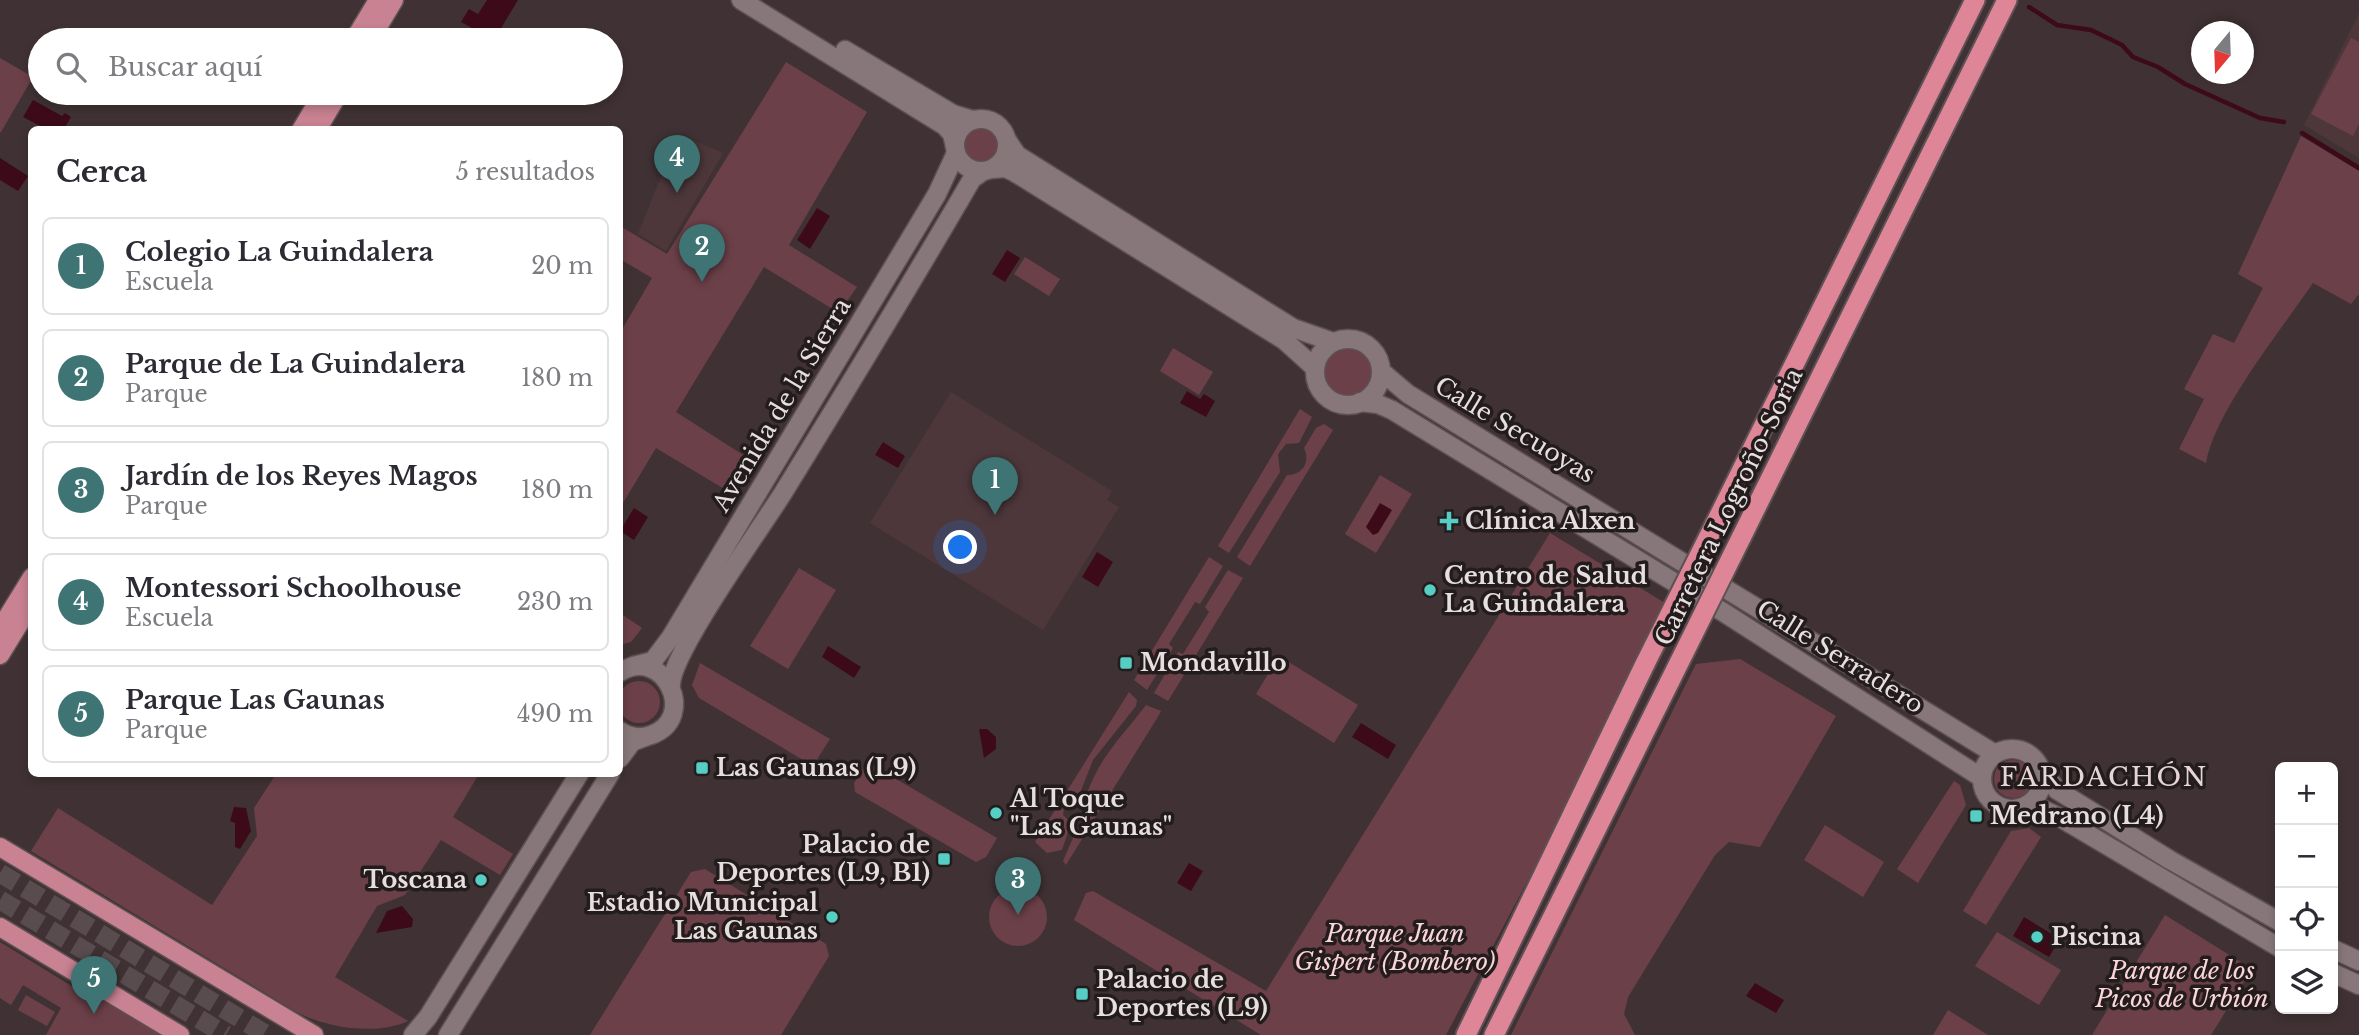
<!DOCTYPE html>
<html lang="es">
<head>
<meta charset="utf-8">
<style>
  :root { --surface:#fff; --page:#f2f2f3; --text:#2b2b33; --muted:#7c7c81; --line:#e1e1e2; --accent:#3e7474 }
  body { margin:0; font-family:"Libre Baskerville",serif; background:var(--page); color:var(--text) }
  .controls { position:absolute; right:21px; bottom:21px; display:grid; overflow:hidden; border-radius:10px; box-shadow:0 4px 10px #0003 }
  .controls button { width:63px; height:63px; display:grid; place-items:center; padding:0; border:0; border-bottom:2px solid var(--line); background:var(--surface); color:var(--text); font:35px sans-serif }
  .compass { position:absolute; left:2191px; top:21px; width:63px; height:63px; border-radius:50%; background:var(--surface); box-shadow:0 4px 10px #0003; rotate:199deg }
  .you { position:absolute; left:961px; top:548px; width:24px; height:24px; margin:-18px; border:5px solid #fff; border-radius:50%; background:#1a73e8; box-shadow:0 0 0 10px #1a73e833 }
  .badge { display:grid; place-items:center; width:46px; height:46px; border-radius:50%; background:var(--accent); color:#fff; font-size:23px; font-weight:700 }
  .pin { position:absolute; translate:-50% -58px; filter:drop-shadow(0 2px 4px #0008) }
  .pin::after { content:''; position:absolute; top:37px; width:24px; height:21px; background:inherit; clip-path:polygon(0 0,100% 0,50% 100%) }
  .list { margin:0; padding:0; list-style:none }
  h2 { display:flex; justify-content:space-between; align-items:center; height:91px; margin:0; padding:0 28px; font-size:30px }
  h2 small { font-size:23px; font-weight:400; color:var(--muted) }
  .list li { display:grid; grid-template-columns:46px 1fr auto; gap:21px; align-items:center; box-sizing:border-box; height:98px; margin:0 14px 14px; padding:0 14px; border:2px solid var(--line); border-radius:10px }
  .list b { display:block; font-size:26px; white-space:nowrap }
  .list p { margin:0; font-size:23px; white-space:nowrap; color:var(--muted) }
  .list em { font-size:23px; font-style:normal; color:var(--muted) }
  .icon { flex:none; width:38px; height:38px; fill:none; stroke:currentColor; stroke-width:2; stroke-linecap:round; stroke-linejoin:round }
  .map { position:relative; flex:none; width:2359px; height:1035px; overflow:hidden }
  .search { position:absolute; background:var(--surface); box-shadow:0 4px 10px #0003; left:28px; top:28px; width:595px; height:77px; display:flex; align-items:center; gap:18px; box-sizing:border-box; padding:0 24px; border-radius:38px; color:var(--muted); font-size:26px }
  .panel { position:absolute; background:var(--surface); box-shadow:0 4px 10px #0003; left:28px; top:126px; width:595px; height:651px; border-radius:10px }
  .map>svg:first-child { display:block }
  .built { fill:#4d373b }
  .green { fill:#6c4049 }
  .water { fill:#3d0a19 }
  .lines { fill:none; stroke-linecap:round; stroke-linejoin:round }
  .stream { stroke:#3d0a19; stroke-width:4.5 }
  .trunk-tunnel { stroke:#594c4e; stroke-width:19; stroke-dasharray:19 10; stroke-linecap:butt }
  .secondary-casing { stroke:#5d5153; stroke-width:21 }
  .primary-casing { stroke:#5d5153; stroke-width:21 }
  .trunk-casing { stroke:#5d5153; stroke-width:23 }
  .secondary { stroke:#88777a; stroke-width:18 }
  .primary { stroke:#c88291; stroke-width:18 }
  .trunk { stroke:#de8698; stroke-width:19 }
  .trunk-bridge-casing { stroke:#5d5153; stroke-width:23; stroke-linecap:butt }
  .trunk-bridge { stroke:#de8698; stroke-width:19 }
  .poi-dot { fill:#56cec3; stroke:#231c1d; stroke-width:2.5 }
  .labels { text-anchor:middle; stroke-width:7; stroke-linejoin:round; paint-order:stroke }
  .street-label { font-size:24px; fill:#e7dedf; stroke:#231c1d }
  .poi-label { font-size:24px; font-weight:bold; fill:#e7dedf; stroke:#231c1d; text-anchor:start }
  .park-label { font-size:24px; font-style:italic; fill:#fbd5db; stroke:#231c1d }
  .neighbourhood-label { font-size:26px; letter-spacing:2px; fill:#e6d4d6; stroke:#231c1d }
</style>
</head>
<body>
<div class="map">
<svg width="2359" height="1035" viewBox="0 0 2359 1035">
  <rect width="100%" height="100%" fill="#403234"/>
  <g class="built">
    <polygon points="2359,13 2359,158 2304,125"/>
    <polygon points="678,134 723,153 666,251 638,234"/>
    <polygon points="951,392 1112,491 1107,500 1119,507 1043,630 870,523"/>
  </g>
  <g class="green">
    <polygon points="2351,38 2359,42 2359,124 2353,136 2311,114"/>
    <polygon points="0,58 33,77 1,132 0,132"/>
    <polygon points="786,62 867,112 789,245 857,287 839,313 764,267 676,412 751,460 731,493 656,448 620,508 620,333 652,278 620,259 620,226 667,254"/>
    <circle cx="983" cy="144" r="23"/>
    <path d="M2301,136L2359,171V294L2351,304L2313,283C2281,330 2215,411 2206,463L2179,449L2204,399L2184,389L2213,334L2234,343L2263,288L2238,274Z"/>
    <polygon points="1025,257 1060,279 1049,296 1014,274"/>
    <path d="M1346,342C1390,346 1384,383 1355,404L1328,394C1312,372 1320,349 1346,342Z"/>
    <polygon points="1173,348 1213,372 1199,395 1160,371"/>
    <polygon points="1300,409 1312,417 1299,443 1286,444 1278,454 1280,472 1229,553 1218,546"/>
    <path d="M1324,424L1333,430L1250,566L1237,557L1287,475C1302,475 1311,463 1304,448L1316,428Z"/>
    <polygon points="1380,475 1412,494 1376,553 1345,534"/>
    <polygon points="1550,533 1665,603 1539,859 1446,1035 1261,1035 1074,920 1086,893 1093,891 1266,991"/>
    <polygon points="1209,557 1223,566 1200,604 1195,602 1169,644 1173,648 1147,690 1134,680"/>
    <polygon points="799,568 836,590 788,669 750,646"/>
    <polygon points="1228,570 1243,578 1168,701 1154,693 1178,652 1183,654 1209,612 1205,607"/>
    <polygon points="620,613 642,628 631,642 620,645"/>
    <polygon points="1279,656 1358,705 1334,743 1256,694"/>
    <polygon points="1740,659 1836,716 1760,847 1729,842 1715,855 1628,997 1624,1014 1635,1035 1511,1035 1696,664"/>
    <polygon points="700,663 830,739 816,761 808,763 699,698 692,685"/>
    <circle cx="639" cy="702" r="21"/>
    <polygon points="1129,692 1137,700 1136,706 1093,760 1080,793 1065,801 1063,815 1071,823 1062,850 1047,853 1035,842"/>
    <path d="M1146,705L1161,711L1159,715L1066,865L1063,861L1079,824L1091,815L1092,808L1086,796C1100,756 1121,738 1146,705Z"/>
    <circle cx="2013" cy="779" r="19"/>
    <polygon points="867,762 997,838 986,857 976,862 855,792 854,783"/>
    <path d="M276,774H479L453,817L513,854L500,875L441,840L405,895L377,906L335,977L408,1021C378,1035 331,1029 298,1013L31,851L58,808L212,905L257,836L254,808Z"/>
    <polygon points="1954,781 1960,785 1966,805 1918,883 1897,869"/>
    <polygon points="1825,825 1884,862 1863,897 1804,860"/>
    <polygon points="2029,828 2041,837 1986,925 1963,911 2011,831"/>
    <polygon points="705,869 826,944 829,956 781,1035 590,1035 691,872"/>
    <circle cx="1018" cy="917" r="29"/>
    <polygon points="2165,915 2252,969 2211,1035 2092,1035"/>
    <polygon points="1997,932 2061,970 2039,1005 1975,966"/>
    <polygon points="0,942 73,987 77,983 165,1035 46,1035 61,1008 23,985 11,1005 0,998"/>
    <polygon points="26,995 55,1012 47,1026 18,1010"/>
    <polygon points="1948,1010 1988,1035 1933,1035"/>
  </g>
  <g class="water">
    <polygon points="487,0 518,0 494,40 461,22 469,9 478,14"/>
    <polygon points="33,100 62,116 65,113 71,117 64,129 46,129 23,117"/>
    <polygon points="0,158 28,176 18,191 0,180"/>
    <polygon points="817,208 830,216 810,249 797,240"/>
    <polygon points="1007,250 1020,258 1005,282 992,274"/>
    <polygon points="1187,391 1200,399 1204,394 1215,401 1206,417 1180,403"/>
    <polygon points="883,442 905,456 898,468 875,455"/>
    <polygon points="1380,503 1392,510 1378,533 1373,535 1366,527"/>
    <polygon points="634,508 648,517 634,540 620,531"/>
    <polygon points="1097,552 1113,562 1098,587 1082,577"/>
    <polygon points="828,646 861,667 854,678 822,657"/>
    <polygon points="1361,723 1396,745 1388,759 1352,737"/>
    <polygon points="979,729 987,729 996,737 996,749 984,758"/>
    <polygon points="234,807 246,808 251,831 240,849 235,847 235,823 230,821"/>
    <polygon points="1189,863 1203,871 1191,891 1177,883"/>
    <polygon points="402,906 413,919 412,927 376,933 387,911"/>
    <polygon points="2024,917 2060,939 2049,957 2013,936"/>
    <polygon points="1755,983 1784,1000 1776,1013 1746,996"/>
  </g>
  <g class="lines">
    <g class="stream">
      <polyline points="2029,7 2057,25 2091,30 2112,40 2122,45 2133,57 2158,67 2185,84 2260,118 2284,122"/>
      <polyline points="2302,133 2359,168"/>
    </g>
    <g class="trunk-tunnel">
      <polyline points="0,873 267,1035"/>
      <polyline points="0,900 226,1035"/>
    </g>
    <defs>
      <g id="secondary">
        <polyline points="741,0 945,126 952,134 955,147"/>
        <polyline points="845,50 953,114 973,120"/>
        <circle cx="981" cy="145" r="26"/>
        <polyline points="1007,140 1017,155 1293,328 1333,342"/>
        <polyline points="993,169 1005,168 1014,172 1284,340 1315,368"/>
        <circle cx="1348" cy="372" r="33"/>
        <polyline points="1381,371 1408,394 1995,754"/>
        <polyline points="1360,402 1378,404 1392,410 1723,612 1982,778"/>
        <polyline points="633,666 653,661 671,637 937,194 956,153"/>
        <path d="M620,672C664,645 699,718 651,735C640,739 629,737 620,731"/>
        <path d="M671,685C671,653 761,528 783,493C847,389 911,284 972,179L982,172"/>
        <circle cx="2012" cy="779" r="30"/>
        <polyline points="620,758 632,742 645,737"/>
        <polyline points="2042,771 2057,790 2170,860 2280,922"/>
        <polyline points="2026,807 2040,808 2059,817 2280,948"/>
        <polyline points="2333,949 2359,961"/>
        <polyline points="2333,973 2359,985"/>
        <polyline points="413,1035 428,1017 579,774"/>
        <polyline points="448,1035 610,774"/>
      </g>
      <g id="primary">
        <polyline points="354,40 378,0"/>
        <polyline points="370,40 394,0"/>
        <polyline points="301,130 323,93"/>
        <polyline points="317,130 339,93"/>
        <polyline points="0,629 32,577"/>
        <polyline points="0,655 32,603"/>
        <polyline points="0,847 314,1035"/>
        <polyline points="0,927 180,1035"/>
      </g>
      <g id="trunk">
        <polyline points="1715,524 1975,0"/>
        <polyline points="1741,538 2007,0"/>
        <polyline points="1466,1035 1645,664"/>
        <polyline points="1494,1035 1670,681"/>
      </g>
    </defs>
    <use href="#secondary" class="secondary-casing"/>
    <use href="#primary" class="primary-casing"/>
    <use href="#trunk" class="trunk-casing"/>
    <use href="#secondary" class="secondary"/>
    <use href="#primary" class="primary"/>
    <use href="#trunk" class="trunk"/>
    <defs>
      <g id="trunk-bridge">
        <polyline points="1645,664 1715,524"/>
        <polyline points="1670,681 1741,538"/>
      </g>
    </defs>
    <use href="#trunk-bridge" class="trunk-bridge-casing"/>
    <use href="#trunk-bridge" class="trunk-bridge"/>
  </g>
  <g class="poi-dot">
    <path d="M1445.5 510.5h7v7h7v7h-7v7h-7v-7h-7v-7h7z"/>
    <circle cx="1430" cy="590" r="7"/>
    <rect x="1119" y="656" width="14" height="14" rx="3.5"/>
    <rect x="695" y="761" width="14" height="14" rx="3.5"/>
    <circle cx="996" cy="813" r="7"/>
    <rect x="1969" y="809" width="14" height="14" rx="3.5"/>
    <rect x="937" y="852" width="14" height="14" rx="3.5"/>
    <circle cx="481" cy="880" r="7"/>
    <circle cx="832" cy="917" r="7"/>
    <circle cx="2037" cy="937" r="7"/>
    <rect x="1075" y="987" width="14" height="14" rx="3.5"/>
  </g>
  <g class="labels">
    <g class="street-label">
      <text transform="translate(782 405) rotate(-59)" y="8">Avenida de la Sierra</text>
      <text transform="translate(1515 430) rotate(31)" y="8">Calle Secuoyas</text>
      <text transform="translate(1729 507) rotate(-64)" y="8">Carretera Logroño-Soria</text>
      <text transform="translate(1840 657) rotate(32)" y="8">Calle Serradero</text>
    </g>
    <g class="poi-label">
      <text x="1465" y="529">Clínica Alxen</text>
      <text x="1444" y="584">Centro de Salud<tspan x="1444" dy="28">La Guindalera</tspan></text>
      <text x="1140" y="671">Mondavillo</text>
      <text x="716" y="776">Las Gaunas (L9)</text>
      <text x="1010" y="807">Al Toque<tspan x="1010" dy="28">"Las Gaunas"</tspan></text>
      <text x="1990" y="824">Medrano (L4)</text>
      <text x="930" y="853" text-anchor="end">Palacio de<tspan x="930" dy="28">Deportes (L9, B1)</tspan></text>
      <text x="467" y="888" text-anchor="end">Toscana</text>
      <text x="818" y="911" text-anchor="end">Estadio Municipal<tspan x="818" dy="28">Las Gaunas</tspan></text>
      <text x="2051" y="945">Piscina</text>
      <text x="1096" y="988">Palacio de<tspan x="1096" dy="28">Deportes (L9)</tspan></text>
    </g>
    <g class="park-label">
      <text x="1395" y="942">Parque Juan<tspan x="1395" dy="28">Gispert (Bombero)</tspan></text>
      <text x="2182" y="979">Parque de los<tspan x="2182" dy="28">Picos de Urbión</tspan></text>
    </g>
    <g class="neighbourhood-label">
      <text x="2104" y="786">FARDACHÓN</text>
    </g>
  </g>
</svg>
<div class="controls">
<button>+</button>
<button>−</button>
<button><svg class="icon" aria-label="locate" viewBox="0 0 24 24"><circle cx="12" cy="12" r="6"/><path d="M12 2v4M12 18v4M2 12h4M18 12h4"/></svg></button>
<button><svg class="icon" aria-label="layers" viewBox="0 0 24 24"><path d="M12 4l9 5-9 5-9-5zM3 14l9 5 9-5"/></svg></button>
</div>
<svg class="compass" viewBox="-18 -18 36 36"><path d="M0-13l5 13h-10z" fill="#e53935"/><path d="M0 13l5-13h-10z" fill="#7c7c81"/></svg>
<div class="you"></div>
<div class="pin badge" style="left:995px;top:515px">1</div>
<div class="pin badge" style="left:702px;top:282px">2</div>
<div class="pin badge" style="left:1018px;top:915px">3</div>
<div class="pin badge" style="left:677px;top:193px">4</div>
<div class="pin badge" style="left:94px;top:1014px">5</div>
<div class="search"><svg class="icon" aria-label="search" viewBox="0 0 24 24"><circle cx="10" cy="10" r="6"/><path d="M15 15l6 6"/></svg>Buscar aquí</div>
<section class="panel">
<h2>Cerca<small>5 resultados</small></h2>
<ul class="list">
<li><span class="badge">1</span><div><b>Colegio La Guindalera</b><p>Escuela</p></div><em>20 m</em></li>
<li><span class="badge">2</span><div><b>Parque de La Guindalera</b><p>Parque</p></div><em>180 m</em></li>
<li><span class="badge">3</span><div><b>Jardín de los Reyes Magos</b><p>Parque</p></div><em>180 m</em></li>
<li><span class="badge">4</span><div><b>Montessori Schoolhouse</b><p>Escuela</p></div><em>230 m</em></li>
<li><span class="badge">5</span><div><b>Parque Las Gaunas</b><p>Parque</p></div><em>490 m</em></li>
</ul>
</section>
</div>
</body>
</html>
